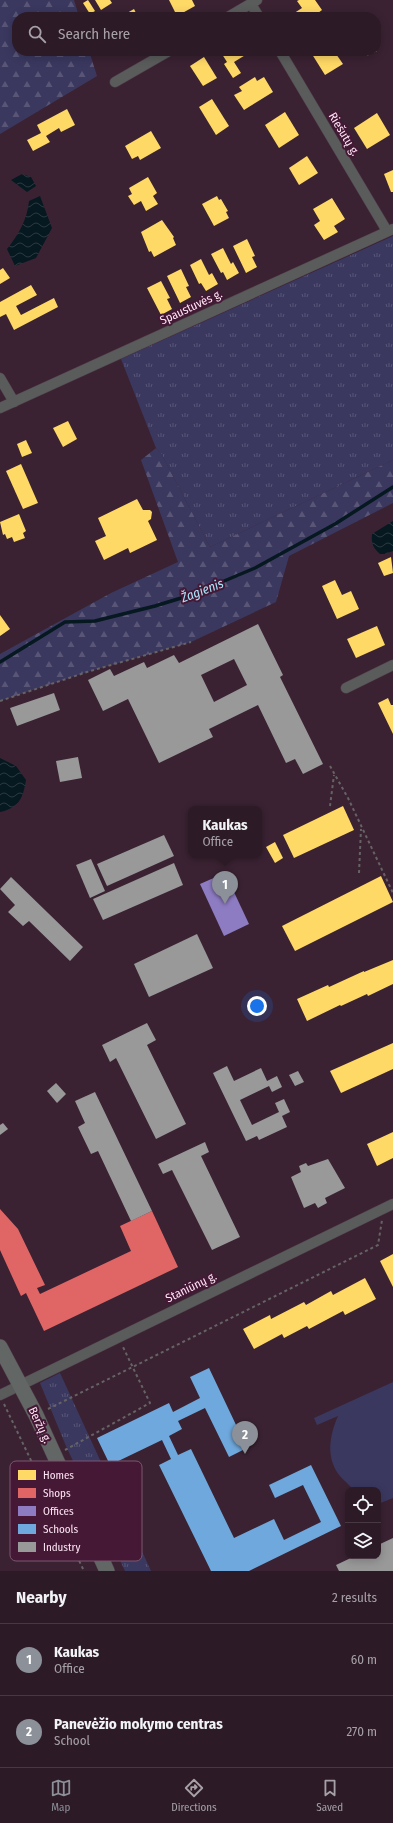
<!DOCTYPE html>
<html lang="en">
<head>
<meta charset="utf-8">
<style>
  :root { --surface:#2c1a26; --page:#382732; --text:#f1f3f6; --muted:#a6a1a7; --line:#483843; --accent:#8c9099 }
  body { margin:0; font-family:"Fira Sans Condensed",sans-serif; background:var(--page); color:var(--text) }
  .controls { position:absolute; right:12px; bottom:12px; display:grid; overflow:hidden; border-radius:8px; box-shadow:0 2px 10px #0003 }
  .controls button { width:36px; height:36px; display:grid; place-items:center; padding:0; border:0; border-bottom:1px solid var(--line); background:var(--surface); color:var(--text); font:20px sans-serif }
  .you { position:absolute; left:257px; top:1006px; width:14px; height:14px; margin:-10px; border:3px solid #fff; border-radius:50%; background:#1a73e8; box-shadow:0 0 0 6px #1a73e833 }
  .badge { display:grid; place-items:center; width:26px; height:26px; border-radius:50%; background:var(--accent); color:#fff; font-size:13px; font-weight:700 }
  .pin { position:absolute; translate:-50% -33px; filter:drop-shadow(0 1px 2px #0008) }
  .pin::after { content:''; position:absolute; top:21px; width:14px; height:12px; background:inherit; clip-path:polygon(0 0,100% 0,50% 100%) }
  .popup { position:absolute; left:188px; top:806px; width:74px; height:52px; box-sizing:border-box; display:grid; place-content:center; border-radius:8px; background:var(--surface); filter:drop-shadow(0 1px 3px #0005); font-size:13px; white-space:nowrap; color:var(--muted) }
  .popup b { font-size:15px; color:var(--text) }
  .popup::after { content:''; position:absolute; left:50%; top:100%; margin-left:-8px; border:8px solid transparent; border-top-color:var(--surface) }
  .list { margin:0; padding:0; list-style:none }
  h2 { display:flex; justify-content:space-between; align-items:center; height:52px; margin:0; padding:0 16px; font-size:17px }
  h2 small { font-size:13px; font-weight:400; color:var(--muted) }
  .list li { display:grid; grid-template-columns:26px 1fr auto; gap:12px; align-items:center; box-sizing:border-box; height:72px; padding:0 16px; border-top:1px solid var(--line) }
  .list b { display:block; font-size:15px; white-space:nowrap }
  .list p { margin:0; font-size:13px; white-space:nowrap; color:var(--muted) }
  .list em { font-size:13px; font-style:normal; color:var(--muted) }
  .icon { flex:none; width:22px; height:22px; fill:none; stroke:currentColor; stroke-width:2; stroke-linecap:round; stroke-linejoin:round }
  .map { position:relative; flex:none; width:393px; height:1571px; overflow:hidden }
  .search { position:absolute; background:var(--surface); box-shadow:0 2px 10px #0003; left:12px; right:12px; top:12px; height:44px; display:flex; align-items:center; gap:10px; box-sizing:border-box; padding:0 14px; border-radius:16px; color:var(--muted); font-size:15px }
  .sheet { height:196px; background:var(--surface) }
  nav { display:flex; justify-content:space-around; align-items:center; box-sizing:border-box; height:56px; border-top:1px solid var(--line); background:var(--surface); font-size:11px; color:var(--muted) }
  nav a { display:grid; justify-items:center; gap:2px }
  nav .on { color:var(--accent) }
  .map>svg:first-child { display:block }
  .grass { fill:url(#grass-tufts) }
  .forest { fill:url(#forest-firs) }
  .pitch { fill:#3b3860 }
  .water { fill:url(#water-waves) }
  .homes { fill:#ffd966 }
  .shops { fill:#e06666 }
  .offices { fill:#8e7cc3 }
  .schools { fill:#6fa8dc }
  .industry { fill:#999; fill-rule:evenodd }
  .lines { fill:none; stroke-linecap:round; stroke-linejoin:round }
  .stream { stroke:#061820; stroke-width:3.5 }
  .minor-casing { stroke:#54404c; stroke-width:11 }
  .secondary-casing { stroke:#54404c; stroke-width:16 }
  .path { stroke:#666365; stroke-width:2; stroke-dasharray:3 3; stroke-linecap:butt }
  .minor { stroke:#595c5b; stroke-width:10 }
  .secondary { stroke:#626765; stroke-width:15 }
  .labels { text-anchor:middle; stroke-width:4; stroke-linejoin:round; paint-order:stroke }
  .street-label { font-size:12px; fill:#fde5f3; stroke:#451836 }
  .water-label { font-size:13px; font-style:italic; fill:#aae6fb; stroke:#451836 }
  .key { fill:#451836; stroke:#7c566f; stroke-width:1 }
  .key-label { font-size:11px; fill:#fde5f3 }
</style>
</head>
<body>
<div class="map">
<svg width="393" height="1571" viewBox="0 0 393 1571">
  <defs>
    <pattern id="grass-tufts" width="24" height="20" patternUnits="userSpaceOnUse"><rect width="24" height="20" fill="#3b3860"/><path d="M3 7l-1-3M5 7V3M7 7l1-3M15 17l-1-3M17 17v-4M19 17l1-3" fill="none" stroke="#585577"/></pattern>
    <pattern id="forest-firs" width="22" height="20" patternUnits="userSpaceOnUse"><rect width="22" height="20" fill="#3b3860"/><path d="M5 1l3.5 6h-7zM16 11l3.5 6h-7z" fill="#585577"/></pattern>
    <pattern id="water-waves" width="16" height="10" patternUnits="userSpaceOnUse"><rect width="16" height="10" fill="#061820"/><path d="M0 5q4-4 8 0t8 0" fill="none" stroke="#2b3941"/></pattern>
  </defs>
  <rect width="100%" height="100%" fill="#3a2232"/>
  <g class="grass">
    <polygon points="393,236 393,460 210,547 162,455 156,448 121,359"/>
    <polygon points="60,1373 151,1571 125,1571 66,1446 40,1383"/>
  </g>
  <g class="forest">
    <polygon points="0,0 74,0 79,17 17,17 17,51 89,51 97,76 0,134"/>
    <polygon points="156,448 162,455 210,547 393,460 393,503 289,556 276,602 191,642 87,672 0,701 0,654 111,593 178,562 141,460"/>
  </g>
  <path class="pitch" d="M393,1382V1498L378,1504V1490C371,1490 362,1492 356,1490C352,1489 349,1485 346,1482C325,1464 328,1439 338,1416L317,1425L314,1418Z"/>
  <g class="water">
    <polygon points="22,174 31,177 36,186 27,192 11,180"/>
    <path d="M40,196L52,228L36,258L15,266L7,249C19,234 27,220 29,201Z"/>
    <path d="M393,521V551L385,554H380C373,548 371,543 372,534Z"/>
    <path d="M0,758L16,766L26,780C23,798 19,808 0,812Z"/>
  </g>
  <g class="homes">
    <polygon points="88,0 95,11 90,14 83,3"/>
    <polygon points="95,0 110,0 112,3 101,10"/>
    <polygon points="169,0 192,0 195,6 177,16"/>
    <polygon points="299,0 315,0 322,10 314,16 315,17 288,17 302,8 297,1"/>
    <polygon points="134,9 138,17 120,17"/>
    <polygon points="220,51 252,51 234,62 241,73 233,78 224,64 227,62"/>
    <polygon points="310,51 334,51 343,64 325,75"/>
    <polygon points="364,51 377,51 367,56"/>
    <polygon points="204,57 217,78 203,86 190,66"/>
    <polygon points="255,77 257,81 264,77 273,92 244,110 234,95 242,91 239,87"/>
    <polygon points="212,99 229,126 216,135 199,107"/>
    <polygon points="67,109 75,125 61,132 59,128 46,136 50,142 33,151 27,140 41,133 37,125"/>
    <polygon points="285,112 299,135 279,148 265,125"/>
    <polygon points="377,113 390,135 367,149 354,128"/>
    <polygon points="151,131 161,148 140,160 138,156 132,159 125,146"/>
    <polygon points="307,156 318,173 299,185 289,168"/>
    <polygon points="393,170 393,192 391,192 384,174"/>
    <polygon points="148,177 157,193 153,196 158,204 146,211 141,201 134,205 128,196 132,194 129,188"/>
    <polygon points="217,196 219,200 221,199 228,211 226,212 229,218 214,226 202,204"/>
    <polygon points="332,198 345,219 334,226 338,232 324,240 314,225 320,221 313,209"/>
    <polygon points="162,220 174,237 173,238 176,245 154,257 151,251 149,252 141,232"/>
    <polygon points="247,239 255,256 252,257 257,267 246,273 233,246"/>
    <polygon points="223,248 231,264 233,262 239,273 227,280 223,272 221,273 211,254"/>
    <polygon points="201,259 209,275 212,273 218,284 206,291 201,283 199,284 190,265"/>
    <polygon points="3,268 10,278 0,284 0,270"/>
    <polygon points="181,269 189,286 186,287 191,297 180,303 167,276"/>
    <polygon points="161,281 170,298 167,299 172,309 161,315 147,288"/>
    <polygon points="31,285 37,295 16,306 21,315 54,298 58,307 14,330 6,314 0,317 0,302"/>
    <polygon points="68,421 77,439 63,447 53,428"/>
    <polygon points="26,440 32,453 22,457 17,444"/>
    <polygon points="21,464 38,503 23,509 6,471"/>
    <polygon points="137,499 143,510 150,510 152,512 151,519 148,521 157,540 130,553 128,548 104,560 95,541 106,536 98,518"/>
    <polygon points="19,514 26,531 23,533 25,538 14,542 12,537 7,539 5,534 3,535 0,522"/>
    <polygon points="391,557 393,573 384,576 378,563"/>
    <polygon points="335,580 342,595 351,591 359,609 337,619 322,586"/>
    <polygon points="0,615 10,629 0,636"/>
    <polygon points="377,626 385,645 356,658 347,639"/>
    <polygon points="388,698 391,705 393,705 393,734 378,703"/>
    <polygon points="343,806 354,830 294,858 283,835"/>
    <polygon points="275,842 283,858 275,863 266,847"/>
    <polygon points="381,876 393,902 295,951 282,926"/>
    <polygon points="393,960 393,984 368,996 367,994 341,1006 340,1005 307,1021 297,999 328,985 329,987 364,971 364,972"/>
    <polygon points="393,1043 393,1069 341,1093 330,1071"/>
    <polygon points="393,1132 393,1158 377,1166 367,1144"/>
    <polygon points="393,1254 393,1287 380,1261"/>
    <polygon points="365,1278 376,1299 345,1315 343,1311 309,1329 307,1326 284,1338 282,1334 254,1349 243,1329 270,1315 271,1319 304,1302 306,1305 331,1291 333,1295"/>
  </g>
  <polygon class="shops" points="0,1209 18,1229 45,1285 37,1288 40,1294 131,1251 120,1226 152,1211 178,1267 44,1331 26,1293 21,1296 0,1250"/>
  <polygon class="offices" points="225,873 249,924 224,936 200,884"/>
  <polygon class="schools" points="209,1368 247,1448 229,1457 205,1408 178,1421 182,1429 169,1436 178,1455 191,1449 234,1538 274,1519 284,1540 321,1522 303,1485 275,1498 269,1485 311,1465 341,1526 249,1571 211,1571 159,1465 171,1459 162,1440 110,1465 97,1438 169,1403 173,1412 200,1398 190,1377"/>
  <g class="industry">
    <path d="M258,624L283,675L280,677L323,764L303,774L295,759L286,763L258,705L209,729L213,737L159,763L128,699L103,711L88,680L110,669L114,676L144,662L147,668L174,655L179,663ZM234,659L247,685L214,702L201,675Z"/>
    <polygon points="54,693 60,710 17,726 10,708"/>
    <polygon points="78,757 82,778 60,782 56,761"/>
    <polygon points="164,835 174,856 107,886 97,864"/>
    <polygon points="91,859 105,891 90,898 76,865"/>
    <polygon points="174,863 183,885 103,920 93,899"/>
    <polygon points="11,877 83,947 70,961 29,921 23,926 8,912 15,905 0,889"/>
    <polygon points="197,934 213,968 149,997 134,964"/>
    <polygon points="147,1023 156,1040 147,1045 186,1124 156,1139 116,1058 110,1062 102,1045"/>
    <polygon points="227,1066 234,1081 261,1068 267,1081 277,1076 282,1087 272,1092 269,1086 240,1100 252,1125 279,1112 275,1103 284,1099 290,1112 282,1116 287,1127 259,1140 257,1136 246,1141 213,1073"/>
    <polygon points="298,1071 304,1082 295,1086 289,1075"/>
    <polygon points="56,1083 66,1094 57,1103 47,1091"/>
    <polygon points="95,1092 152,1211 131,1221 98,1151 91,1154 78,1127 85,1123 75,1101"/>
    <polygon points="3,1123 8,1129 0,1135 0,1125"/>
    <polygon points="205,1142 209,1152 201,1156 240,1237 212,1250 172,1170 163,1174 158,1164"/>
    <polygon points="328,1159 345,1188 325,1198 327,1203 318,1208 315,1203 304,1208 291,1177 301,1172 299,1166 306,1163 308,1166"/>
    <polygon points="393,1538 393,1571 339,1571 336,1565 355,1556 378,1556 378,1545"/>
  </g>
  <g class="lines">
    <polyline class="stream" points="0,662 65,622 95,621 155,606 191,595 255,568 335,524 393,487"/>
    <defs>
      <g id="minor">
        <polyline points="251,4 259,17"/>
        <polyline points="228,17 257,0"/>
        <polyline points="280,51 387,231"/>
        <polyline points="115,82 169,51"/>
        <polyline points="0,378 14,402"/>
        <polyline points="0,408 393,229"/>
        <polyline points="346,688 393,665"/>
        <polyline points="0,1395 393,1204"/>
      </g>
      <polyline id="secondary" points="0,1347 36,1415 107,1571"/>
    </defs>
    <use href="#minor" class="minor-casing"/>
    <use href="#secondary" class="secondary-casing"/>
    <g class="path">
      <polyline points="0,701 87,672 191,642"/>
      <polyline points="330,766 348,798 393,893"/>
      <polyline points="330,806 334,775"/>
      <polyline points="359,873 361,829"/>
      <polyline points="4,1404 84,1571"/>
      <polyline points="48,1409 378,1245 382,1220"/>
      <polyline points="65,1450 150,1403 123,1347"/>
    </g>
    <use href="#minor" class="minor"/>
    <use href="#secondary" class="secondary"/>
  </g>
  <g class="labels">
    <g class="street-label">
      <text transform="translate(344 134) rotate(59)" y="4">Riešutų g.</text>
      <text transform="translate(191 307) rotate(-25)" y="4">Spaustuvės g.</text>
      <text transform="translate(191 1287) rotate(-26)" y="4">Staniūnų g.</text>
      <text transform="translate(40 1425) rotate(65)" y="4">Beržų g.</text>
    </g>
    <g class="water-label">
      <text transform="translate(202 590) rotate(-21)" y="5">Žagienis</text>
    </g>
  </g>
  <rect x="10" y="1461" width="132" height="100" rx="6" class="key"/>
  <rect x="18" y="1470" width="18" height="10" fill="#ffd966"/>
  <rect x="18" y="1488" width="18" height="10" fill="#e06666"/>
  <rect x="18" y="1506" width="18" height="10" fill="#8e7cc3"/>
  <rect x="18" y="1524" width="18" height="10" fill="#6fa8dc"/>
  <rect x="18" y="1542" width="18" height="10" fill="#999"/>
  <g class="key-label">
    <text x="43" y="1479">Homes</text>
    <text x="43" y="1497">Shops</text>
    <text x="43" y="1515">Offices</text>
    <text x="43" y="1533">Schools</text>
    <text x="43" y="1551">Industry</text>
  </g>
</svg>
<div class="controls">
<button><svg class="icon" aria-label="locate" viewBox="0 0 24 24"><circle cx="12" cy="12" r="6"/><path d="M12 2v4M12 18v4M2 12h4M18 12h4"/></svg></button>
<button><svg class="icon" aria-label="layers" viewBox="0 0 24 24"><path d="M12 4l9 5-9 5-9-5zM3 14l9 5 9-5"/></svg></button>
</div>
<div class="you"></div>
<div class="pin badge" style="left:225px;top:904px">1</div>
<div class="popup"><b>Kaukas</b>Office</div>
<div class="pin badge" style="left:245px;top:1454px">2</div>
<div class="search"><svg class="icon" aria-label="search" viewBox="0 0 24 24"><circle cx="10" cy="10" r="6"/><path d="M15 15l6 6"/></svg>Search here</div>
</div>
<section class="sheet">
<h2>Nearby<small>2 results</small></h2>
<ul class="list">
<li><span class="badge">1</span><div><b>Kaukas</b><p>Office</p></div><em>60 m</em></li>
<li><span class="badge">2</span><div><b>Panevėžio mokymo centras</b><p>School</p></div><em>270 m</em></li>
</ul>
</section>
<nav>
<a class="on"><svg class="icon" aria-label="map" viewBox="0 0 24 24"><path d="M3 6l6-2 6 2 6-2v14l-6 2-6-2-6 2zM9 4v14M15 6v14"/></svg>Map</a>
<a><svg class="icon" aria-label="directions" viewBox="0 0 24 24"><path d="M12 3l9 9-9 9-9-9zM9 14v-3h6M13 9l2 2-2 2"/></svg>Directions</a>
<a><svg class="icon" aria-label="saved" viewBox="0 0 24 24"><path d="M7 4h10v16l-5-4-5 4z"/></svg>Saved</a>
</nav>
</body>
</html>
